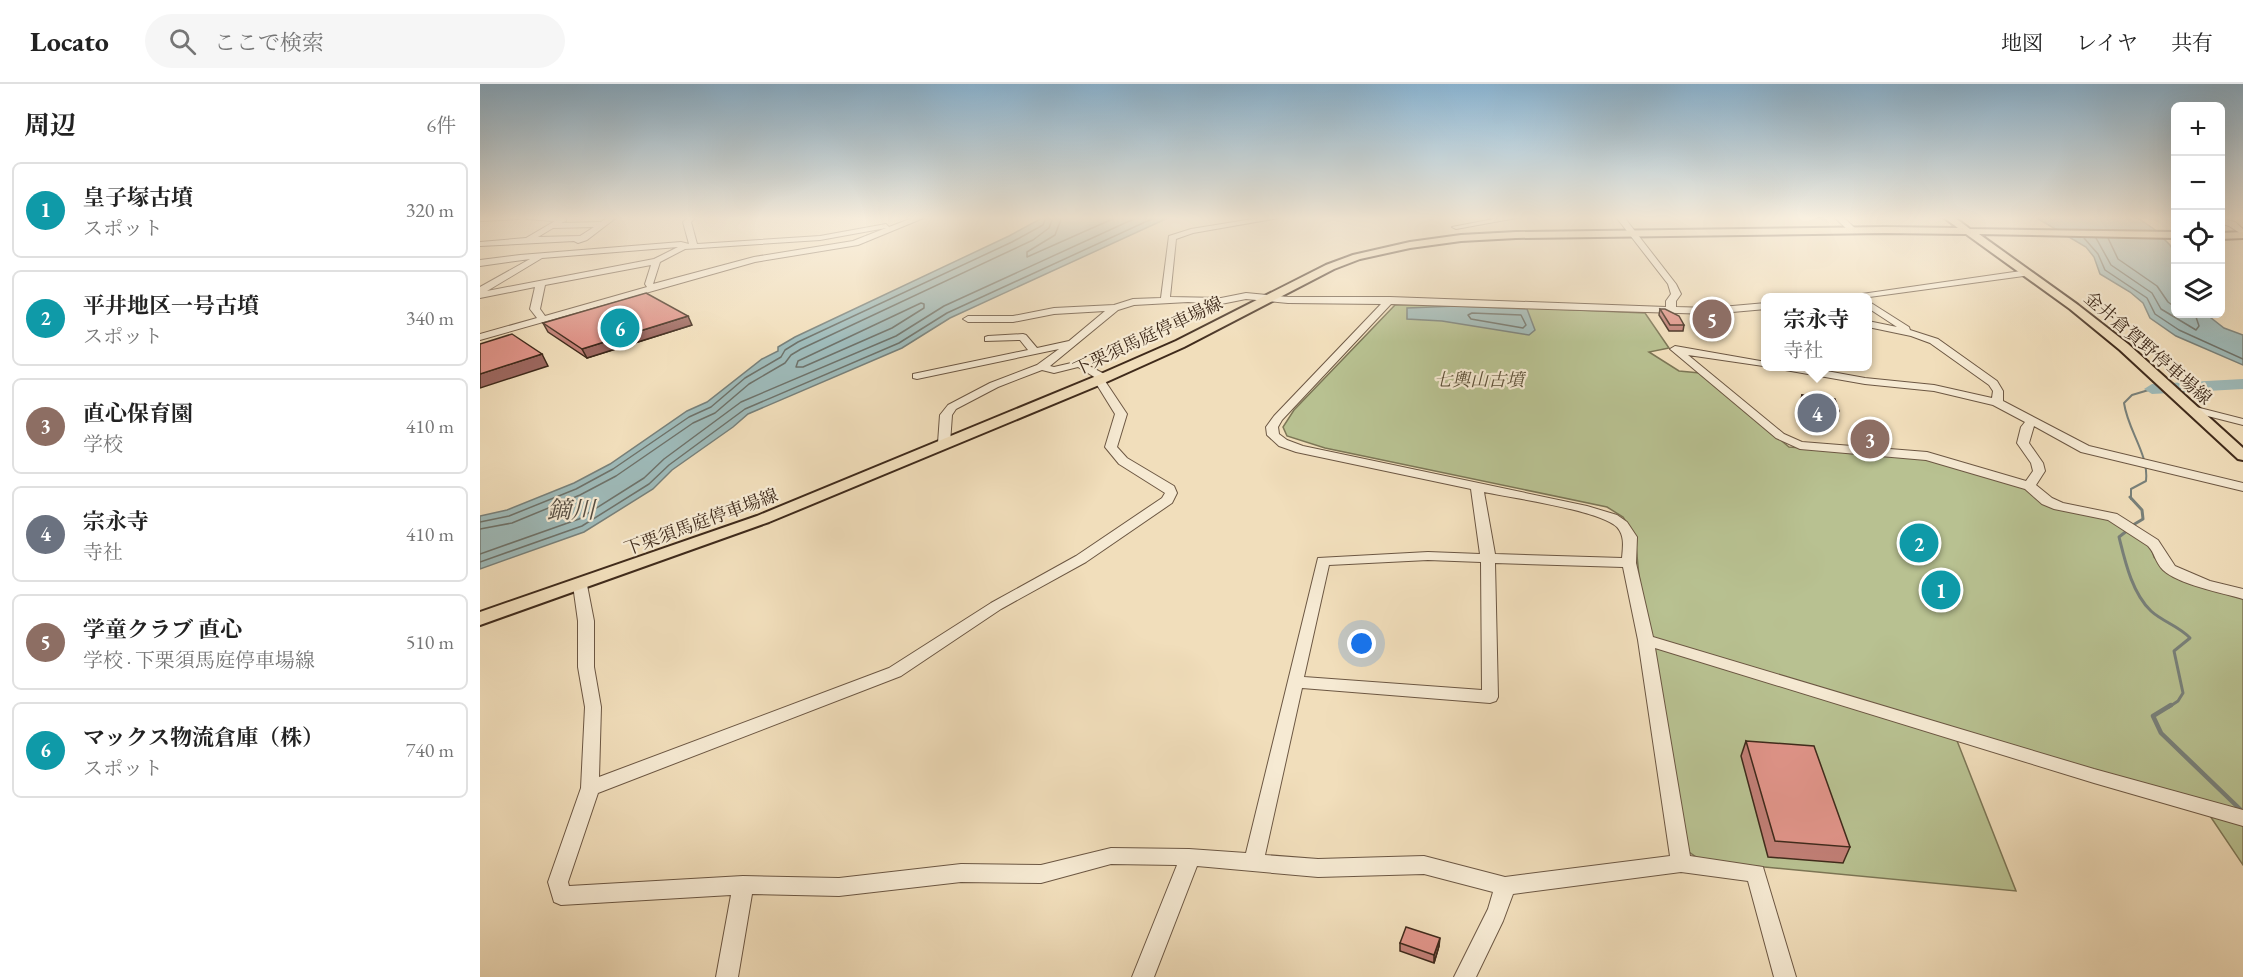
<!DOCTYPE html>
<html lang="ja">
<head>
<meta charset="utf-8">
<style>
  :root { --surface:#fff; --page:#f6f6f6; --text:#222; --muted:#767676; --line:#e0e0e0; --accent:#8f2418 }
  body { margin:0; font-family:"EB Garamond","Noto Serif JP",serif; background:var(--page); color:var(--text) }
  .controls { position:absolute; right:18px; top:18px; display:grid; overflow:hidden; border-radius:9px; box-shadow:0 6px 24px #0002 }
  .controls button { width:54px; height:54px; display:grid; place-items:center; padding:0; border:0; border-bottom:2px solid var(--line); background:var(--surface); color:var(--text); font:30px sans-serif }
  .you { position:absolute; left:882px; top:560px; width:21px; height:21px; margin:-15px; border:4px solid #fff; border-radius:50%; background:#1a73e8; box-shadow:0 0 0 9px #1a73e833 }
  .badge { display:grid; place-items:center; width:39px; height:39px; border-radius:50%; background:var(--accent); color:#fff; font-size:20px; font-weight:700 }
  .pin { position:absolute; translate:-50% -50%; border:3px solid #fff; box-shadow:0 2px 6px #0006 }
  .popup { position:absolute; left:1281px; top:209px; width:111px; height:78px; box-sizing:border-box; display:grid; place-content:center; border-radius:9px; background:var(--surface); filter:drop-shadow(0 2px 4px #0005); font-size:20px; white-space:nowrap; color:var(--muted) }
  .popup b { font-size:22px; color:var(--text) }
  .popup::after { content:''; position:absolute; left:50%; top:100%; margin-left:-12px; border:12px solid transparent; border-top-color:var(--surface) }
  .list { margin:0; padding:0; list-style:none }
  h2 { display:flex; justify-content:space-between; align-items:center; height:78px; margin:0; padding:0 24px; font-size:26px }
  h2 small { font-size:20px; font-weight:400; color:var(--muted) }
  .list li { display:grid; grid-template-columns:39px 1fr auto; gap:18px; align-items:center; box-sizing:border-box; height:96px; margin:0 12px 12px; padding:0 12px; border:2px solid var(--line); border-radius:9px }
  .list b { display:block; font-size:22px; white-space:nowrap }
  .list p { margin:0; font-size:20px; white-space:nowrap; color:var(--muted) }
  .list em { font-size:20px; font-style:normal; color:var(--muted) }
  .icon { flex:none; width:33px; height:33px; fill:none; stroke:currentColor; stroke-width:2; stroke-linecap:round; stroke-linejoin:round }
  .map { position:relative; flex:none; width:1763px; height:893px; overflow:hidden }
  header { display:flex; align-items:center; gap:36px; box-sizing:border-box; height:84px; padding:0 30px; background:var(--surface); border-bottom:2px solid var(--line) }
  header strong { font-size:28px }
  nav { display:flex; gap:33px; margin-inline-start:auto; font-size:21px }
  .search { width:420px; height:54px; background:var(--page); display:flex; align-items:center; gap:15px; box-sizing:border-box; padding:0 21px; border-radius:33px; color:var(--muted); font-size:22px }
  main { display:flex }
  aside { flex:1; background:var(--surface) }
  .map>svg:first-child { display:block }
  .green { fill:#b8c191; stroke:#7c7656; stroke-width:1.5 }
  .water { fill:#9ebab9; stroke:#78807a; stroke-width:1.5 }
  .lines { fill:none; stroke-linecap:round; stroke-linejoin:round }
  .shore { stroke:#6e726a; stroke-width:1.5 }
  .stream-far2 { stroke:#78807a; stroke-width:2 }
  .stream-far1 { stroke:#78807a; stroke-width:3 }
  .stream { stroke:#78807a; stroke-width:4.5 }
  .river { fill:#9ebab9; fill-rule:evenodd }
  .minor-casing { stroke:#6c5743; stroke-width:2 }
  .major-casing { stroke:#3f2a1b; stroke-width:4 }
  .minor { fill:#f6ead3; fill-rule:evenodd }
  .major { fill:#f1debb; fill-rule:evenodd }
  .wall { fill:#c17f76; stroke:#3f2a1b; stroke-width:1.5 }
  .shaded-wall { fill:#9d6860; stroke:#3f2a1b; stroke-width:1.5 }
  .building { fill:#e09489; stroke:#3f2a1b; stroke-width:1.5 }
  .labels { text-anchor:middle; stroke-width:4.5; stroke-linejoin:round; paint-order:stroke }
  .far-street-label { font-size:18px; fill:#3f2a1b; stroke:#f6ead3 }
  .far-park-label { font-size:18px; font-style:italic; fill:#5d5038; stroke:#f6ead3 }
  .water-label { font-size:24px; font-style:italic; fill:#574e42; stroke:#f6ead3 }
</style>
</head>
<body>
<header>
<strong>Locato</strong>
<div class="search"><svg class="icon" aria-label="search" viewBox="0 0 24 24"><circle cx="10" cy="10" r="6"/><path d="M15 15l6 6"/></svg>ここで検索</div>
<nav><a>地図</a><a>レイヤ</a><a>共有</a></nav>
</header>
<main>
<aside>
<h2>周辺<small>6件</small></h2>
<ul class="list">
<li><span class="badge" style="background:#0f9aa8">1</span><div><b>皇子塚古墳</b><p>スポット</p></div><em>320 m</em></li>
<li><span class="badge" style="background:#0f9aa8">2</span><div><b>平井地区一号古墳</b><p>スポット</p></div><em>340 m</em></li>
<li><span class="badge" style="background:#8d6e63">3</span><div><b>直心保育園</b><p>学校</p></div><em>410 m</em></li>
<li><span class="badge" style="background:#6b7280">4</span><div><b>宗永寺</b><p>寺社</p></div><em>410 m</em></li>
<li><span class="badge" style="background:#8d6e63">5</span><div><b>学童クラブ 直心</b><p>学校 · 下栗須馬庭停車場線</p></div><em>510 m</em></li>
<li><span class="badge" style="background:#0f9aa8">6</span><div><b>マックス物流倉庫（株）</b><p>スポット</p></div><em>740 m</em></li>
</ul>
</aside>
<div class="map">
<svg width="1763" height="893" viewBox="0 0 1763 893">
  <rect width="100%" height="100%" fill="#f1debb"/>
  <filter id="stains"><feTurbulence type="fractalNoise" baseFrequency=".00333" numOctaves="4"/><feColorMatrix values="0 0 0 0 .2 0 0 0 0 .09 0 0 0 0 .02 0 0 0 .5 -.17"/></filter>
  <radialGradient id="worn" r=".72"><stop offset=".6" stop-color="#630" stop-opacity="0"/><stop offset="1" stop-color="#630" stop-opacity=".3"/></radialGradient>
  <polygon class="green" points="959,220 1165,229 1189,264 1169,268 1199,287 1220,289 1309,363 1448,373 1546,402 1566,418 1631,433 1670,459 1674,473 1686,486 1763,510 1763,781 1722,720 1472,644 1536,807 1222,777 1209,768 1172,568 1159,492 1155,451 1143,433 1127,423 845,364 807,352 803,343 814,326 915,221"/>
  <g class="water">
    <polygon points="564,133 690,133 470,234 422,264 268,330 253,343 192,386 173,405 104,448 0,485 0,432 27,426 94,399 130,380 207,327 227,318 282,275 298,267 298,263 315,253 529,152"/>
    <polygon points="1555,133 1656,133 1674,145 1690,161 1695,169 1696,230 1726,230 1744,244 1763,251 1763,281 1696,252 1670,234 1663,219 1650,208 1620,190 1614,173 1606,163"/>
    <polygon points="977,222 1047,225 1055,246 1049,251 962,237 927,235 927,224"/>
  </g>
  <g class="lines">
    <g class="shore">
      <polyline points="582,133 575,151 547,168 547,173 637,133"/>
      <polyline points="1604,154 1618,170 1625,186 1667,214 1675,230 1699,246 1763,275"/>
      <polyline points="1616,154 1631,181 1672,209 1681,225 1716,246 1719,242 1715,230"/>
      <polyline points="1628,154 1638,175 1677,202 1688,218 1696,224"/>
      <polygon points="441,219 444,220 444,224 412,244 323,283 316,283 318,277"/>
      <polygon points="992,229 1041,231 1046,241 1043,244 991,235 988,231"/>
      <polyline points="0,438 29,432 96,405 133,385 209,333 231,323 265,294 301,273 305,266 318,258 532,158 563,141 566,133"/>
      <polyline points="0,445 32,439 100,411 136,392 213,339 235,329 269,300 305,279 311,271 321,265 553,156 569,144 573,133"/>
      <polyline points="0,470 99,435 164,394 184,375 261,318 416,252 464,222 658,133"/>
      <polyline points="0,478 102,442 169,400 189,381 265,325 419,259 467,229 676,133"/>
    </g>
    <path class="stream-far2" d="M1651,415V405L1666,397C1669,370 1648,347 1644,319L1652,311L1672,305"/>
    <g class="stream-far1">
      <polyline points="1650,413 1662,426 1663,435 1653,441"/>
      <path d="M1648,446L1639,453C1645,477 1652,509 1671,527C1683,538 1699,542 1710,554L1694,567L1703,609L1698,617L1689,623"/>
    </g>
    <polyline class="stream" points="1691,621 1673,632 1681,649 1763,728"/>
    <polygon class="river" points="1763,295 1763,305 1672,310 1664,305 1672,300"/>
    <defs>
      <g id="minor">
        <polygon points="0,133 42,133 38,135 0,137"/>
        <path d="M43,133H86V137L81,139L121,138L128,133H137L107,156L98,159L94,157L0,162V158L46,154L75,137L47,135ZM114,143L100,152L58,153L73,144Z"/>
        <path d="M208,133H216L211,138L217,160L340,152L406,140L409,143L435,133H446L378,161L275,178L0,256V250L57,234L50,225L55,203L0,214V203L50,175L0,182V176L40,171L201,158L209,160L203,138ZM406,144L373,157L274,173L173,200L180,178L205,165L340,156ZM198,163L174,175L7,207L62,174ZM171,181L165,200L167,203L65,232L60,225L65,201Z"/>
        <path d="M785,133H804L713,149L696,155L690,213L741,214L766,209L808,213H910L1186,223V217L1191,210L1188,200L1136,133H1144L1196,200L1201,210L1196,217V223L1230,224L1286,219V225L1230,230L911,220L802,336L798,343L799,350L807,356L823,362L1107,422L1137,431L1147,438L1157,453L1156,479L1173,553L1614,685L1763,726V742L1614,699L1175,564L1210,772L1283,783L1316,893H1294L1268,797L1201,788L1033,810L1023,837L996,893H974L1008,825L1013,808L944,790L838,793L717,782L674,893H652L697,781L631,780L561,799L481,798L359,812L272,810L258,893H236L251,811L81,821L74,818L68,798L101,704L105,623L98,583V537L93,501L95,498L100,496L107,501L114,537V583L121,623L119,693L409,584L511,519L596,472L682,414L685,409L639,380L625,363L635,330L614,296L616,294L598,283L574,289L562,286L518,303L476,325L472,331L470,359L468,362H460L458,359L460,331L468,321L510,299L557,281L579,265L437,295L433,294V290L548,266L540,256L505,257V253L508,252L543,250L546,251L557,264L589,257L625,227L574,230L533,238H488L483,235L488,232H533L574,224L634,221L653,215L681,214L689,152L711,145ZM766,215L808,219L901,220L794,332L786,343L787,351L799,362L816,368L991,405L1000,470L948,468L838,474L766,769L709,765L631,764L561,781L481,780L359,794L263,792L89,802L88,798L118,709L421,592L521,525L606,478L692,419L697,409L694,402L647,374L637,363L647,330L625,297L629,294L628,292L600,277L574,283L570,282L638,226L654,221L708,218L741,220ZM1004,408C1032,414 1119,426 1137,443C1145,452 1143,463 1142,474L1015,470ZM948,476L1001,478L1002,606L824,593L849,481ZM1015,479L1143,483L1158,556L1190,772L1025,793L944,772L838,775L785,771L822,604L1010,619L1016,617L1018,613Z"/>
        <polygon points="1024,133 1042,133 976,145 972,143"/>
        <polygon points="1354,133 1363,133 1377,146 1370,148"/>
        <polygon points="1740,134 1755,138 1763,145 1763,151 1749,142 1740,139"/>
        <polygon points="1548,186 1552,189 1551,191 1382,214 1354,214"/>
        <path d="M1388,217L1429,243L1430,246L1458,255L1517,297L1523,307V317L1609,362L1763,399V407L1601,368L1554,342L1549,359L1563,379L1565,387L1556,401L1572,414L1583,419L1637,430L1678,456L1695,482L1730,497L1763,505V515C1743,509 1697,500 1683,486C1675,478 1675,469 1668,462L1628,436L1574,425L1562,420L1545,405L1446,376L1320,365L1296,354L1190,265L1195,262L1286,278V282L1290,283L1208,271L1304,350L1322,358L1447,368L1546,397L1553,387L1551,379L1537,359L1541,343L1545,338L1513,321L1454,307L1385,300L1294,284L1293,282H1319L1385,294L1454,301L1512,314L1513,307L1509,301L1450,259L1431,252L1388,243V237L1417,243L1388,224Z"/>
        <polygon points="1712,322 1763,335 1763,341 1708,327 1706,325"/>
      </g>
      <g id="major">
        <polygon points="1463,133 1474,133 1490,145 1696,148 1696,154 1499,150 1598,221 1648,260 1763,364 1763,376 1758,375 1640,266 1590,225 1486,150 1404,149 1036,154 981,157 930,164 880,175 854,185 704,263 624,299 289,438 0,541 0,528 277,432 614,293 696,257 846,181 873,171 930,158 981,151 1036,148 1404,143 1478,144"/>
        <polygon points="1763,148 1763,154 1740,155 1740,149"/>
      </g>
    </defs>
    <use href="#minor" class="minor-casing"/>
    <use href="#major" class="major-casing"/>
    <use href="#minor" class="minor"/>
    <use href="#major" class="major"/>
  </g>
  <g class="wall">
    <polygon points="1180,225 1204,241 1203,247 1189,247 1179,231"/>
    <polygon points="63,239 212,241 107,274 68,248"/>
    <polygon points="1322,311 1359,327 1356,337 1322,333 1319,321"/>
    <polygon points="1266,657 1370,763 1363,779 1288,773 1261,672"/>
    <polygon points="920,859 959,862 954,879 920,867"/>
  </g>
  <g class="shaded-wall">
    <polygon points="208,232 212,241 107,274 102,265"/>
    <polygon points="62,270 68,282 0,304 0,290"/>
    <polygon points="960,854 959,862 954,879 954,871"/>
  </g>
  <g class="building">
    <polygon points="166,209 208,232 102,265 63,239"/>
    <polygon points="1180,225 1185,225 1199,232 1204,241 1190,241"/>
    <polygon points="32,250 62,270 0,290 0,260"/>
    <polygon points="1322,311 1355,315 1359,327 1325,323"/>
    <polygon points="1266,657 1334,662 1370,763 1295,757"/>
    <polygon points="926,843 960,854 954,871 920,859"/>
  </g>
  <linearGradient id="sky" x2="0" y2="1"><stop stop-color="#8ab6d5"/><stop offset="0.52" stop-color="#f9f0e0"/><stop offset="1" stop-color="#f9f0e0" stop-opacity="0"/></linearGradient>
  <rect width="1763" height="258" fill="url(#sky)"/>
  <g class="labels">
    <g class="far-street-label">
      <text transform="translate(668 252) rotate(-25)" y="6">下栗須馬庭停車場線</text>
      <text transform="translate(1668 264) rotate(41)" y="6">金井倉賀野停車場線</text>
      <text transform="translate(221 438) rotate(-20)" y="6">下栗須馬庭停車場線</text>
    </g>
    <g class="far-park-label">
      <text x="999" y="302">七輿山古墳</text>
    </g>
    <g class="water-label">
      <text x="91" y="434">鏑川</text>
    </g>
  </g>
  <rect width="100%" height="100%" filter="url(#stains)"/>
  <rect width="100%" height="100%" fill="url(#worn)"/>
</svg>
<div class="controls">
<button>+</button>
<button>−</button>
<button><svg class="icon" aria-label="locate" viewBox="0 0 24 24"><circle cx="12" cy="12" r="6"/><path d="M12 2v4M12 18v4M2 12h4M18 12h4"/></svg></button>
<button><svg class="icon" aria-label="layers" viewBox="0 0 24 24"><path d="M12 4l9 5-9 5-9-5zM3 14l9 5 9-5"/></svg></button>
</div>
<div class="you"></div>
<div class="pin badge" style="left:1461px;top:506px;background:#0f9aa8">1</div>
<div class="pin badge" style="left:1439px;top:459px;background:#0f9aa8">2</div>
<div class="pin badge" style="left:1390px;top:355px;background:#8d6e63">3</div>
<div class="pin badge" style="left:1337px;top:329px;background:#6b7280">4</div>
<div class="popup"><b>宗永寺</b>寺社</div>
<div class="pin badge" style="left:1232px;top:235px;background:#8d6e63">5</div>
<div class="pin badge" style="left:140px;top:244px;background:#0f9aa8">6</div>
</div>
</main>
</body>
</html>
